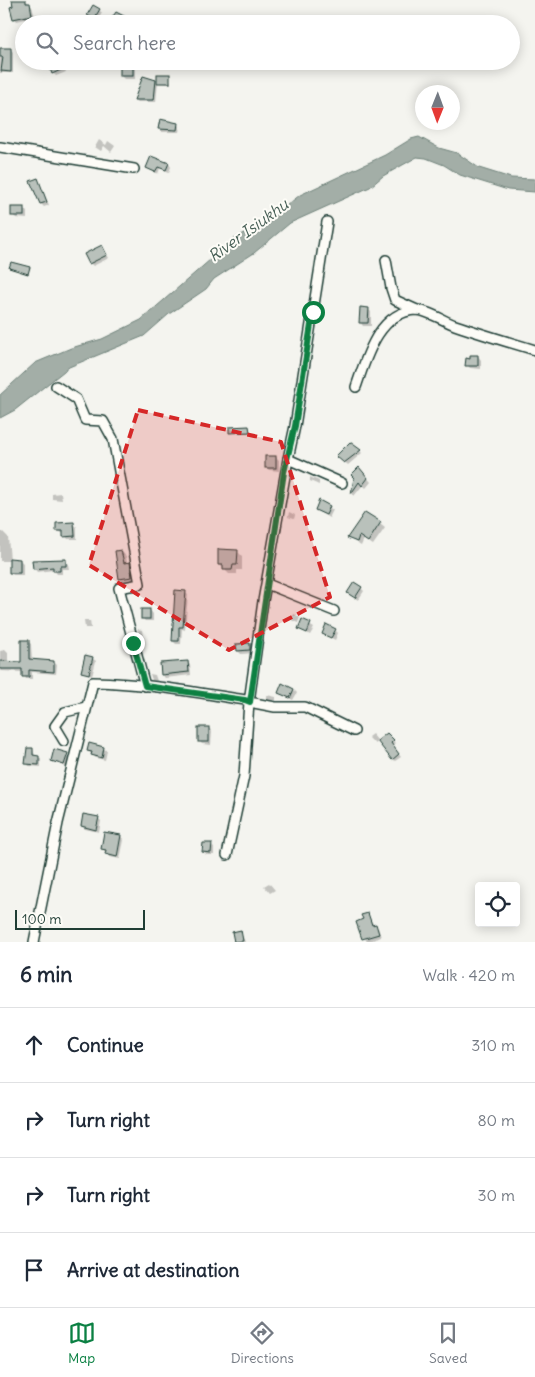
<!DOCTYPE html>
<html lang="en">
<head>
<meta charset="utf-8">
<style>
  :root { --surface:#fff; --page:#f2f2f3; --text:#1f2937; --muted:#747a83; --line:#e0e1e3; --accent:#0b8043 }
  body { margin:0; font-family:Delius,sans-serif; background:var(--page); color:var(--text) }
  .controls { position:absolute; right:15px; bottom:15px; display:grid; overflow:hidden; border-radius:5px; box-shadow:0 2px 12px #0003 }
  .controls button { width:45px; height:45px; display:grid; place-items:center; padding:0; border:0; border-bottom:1px solid var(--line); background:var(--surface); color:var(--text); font:25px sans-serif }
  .compass { position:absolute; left:415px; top:85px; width:45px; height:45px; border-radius:50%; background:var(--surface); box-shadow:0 2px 12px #0003; rotate:181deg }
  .scale { position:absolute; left:15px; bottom:12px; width:130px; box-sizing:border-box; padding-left:5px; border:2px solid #1f3d34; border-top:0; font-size:14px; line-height:18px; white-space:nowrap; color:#1f3d34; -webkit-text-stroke:4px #fdfcf7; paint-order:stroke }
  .stop { position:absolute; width:15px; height:15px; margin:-11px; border:4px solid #0b8043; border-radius:50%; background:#fff }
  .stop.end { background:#0b8043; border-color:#fff; box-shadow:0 1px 5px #0008 }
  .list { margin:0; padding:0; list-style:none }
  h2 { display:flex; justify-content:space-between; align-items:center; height:65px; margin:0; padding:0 20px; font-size:21px }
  h2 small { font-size:16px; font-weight:400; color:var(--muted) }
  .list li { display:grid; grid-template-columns:32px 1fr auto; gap:15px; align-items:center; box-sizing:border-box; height:75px; padding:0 20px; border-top:1px solid var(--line) }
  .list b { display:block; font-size:19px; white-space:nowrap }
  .list em { font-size:16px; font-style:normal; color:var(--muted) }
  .icon { flex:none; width:28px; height:28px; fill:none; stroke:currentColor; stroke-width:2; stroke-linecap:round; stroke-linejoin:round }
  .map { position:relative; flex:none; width:535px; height:942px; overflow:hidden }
  .search { position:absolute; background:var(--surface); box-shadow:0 2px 12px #0003; left:15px; right:15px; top:15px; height:55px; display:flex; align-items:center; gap:12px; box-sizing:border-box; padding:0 18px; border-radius:28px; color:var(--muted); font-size:19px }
  .sheet { height:365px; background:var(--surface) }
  nav { display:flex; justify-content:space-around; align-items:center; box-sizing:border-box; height:70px; border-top:1px solid var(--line); background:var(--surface); font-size:14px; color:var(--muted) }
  nav a { display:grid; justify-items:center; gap:2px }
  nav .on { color:var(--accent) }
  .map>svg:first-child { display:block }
  .water { fill:#a3aea7; stroke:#6e8179 }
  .shadow { fill:#0003 }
  .building { fill:#b9c1bb; stroke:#1f3d34 }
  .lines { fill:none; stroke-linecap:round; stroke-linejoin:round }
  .minor-casing { stroke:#1f3d34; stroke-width:12 }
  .minor { stroke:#fdfcf7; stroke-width:9 }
  .route { stroke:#0b8043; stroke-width:6 }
  .marked { fill:#d62828; fill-opacity:0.2; stroke:#d62828; stroke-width:4; stroke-dasharray:10 6; stroke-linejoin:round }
  .labels { text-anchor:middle; stroke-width:4; stroke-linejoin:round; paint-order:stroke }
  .water-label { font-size:16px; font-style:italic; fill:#475f56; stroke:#fdfcf7 }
</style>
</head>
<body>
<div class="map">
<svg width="535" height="942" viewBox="0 0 535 942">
  <rect width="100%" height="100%" fill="#f4f4ef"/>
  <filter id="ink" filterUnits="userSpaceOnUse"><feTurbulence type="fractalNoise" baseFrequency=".02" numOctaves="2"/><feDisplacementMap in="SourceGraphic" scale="10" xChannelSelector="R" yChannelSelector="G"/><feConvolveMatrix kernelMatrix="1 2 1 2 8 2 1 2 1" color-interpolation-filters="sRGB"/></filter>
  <g filter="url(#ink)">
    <polygon class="water" points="419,137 439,148 457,153 479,168 511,178 535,179 535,192 508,190 460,175 444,165 426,158 417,157 383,176 370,187 290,223 254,253 214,279 206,289 169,314 144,336 69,367 15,410 0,418 0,395 35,363 71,348 102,339 141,320 234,239 268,220 300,195 385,155 411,139"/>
    <g class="shadow">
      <polygon points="19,0 28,2 32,7 35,17 17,21 14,18"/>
      <polygon points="99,10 102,13 97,21 88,15"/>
      <polygon points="113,19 127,19 130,22 119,24"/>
      <polygon points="0,49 11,49 13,52 13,73 0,73"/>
      <polygon points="60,63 66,72 56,76 53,73"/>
      <polygon points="132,66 135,69 135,79 124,79 121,76"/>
      <polygon points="158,75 169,75 171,84 158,83 156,102 138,102 135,100 155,82 158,84"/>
      <polygon points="177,124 180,127 179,132 162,132 160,129"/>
      <polygon points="99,140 106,145 108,141 115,146 111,152 104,146 101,151 95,147"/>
      <polygon points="152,157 169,164 171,167 169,172 160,168 158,174 150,170 147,168"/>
      <polygon points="38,180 49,205 44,207 41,204"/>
      <polygon points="24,209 27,212 27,219 16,218 12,215"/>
      <polygon points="102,246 109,258 93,266 90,263"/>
      <polygon points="368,309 371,312 371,326 363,326 360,322"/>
      <polygon points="478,356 481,360 481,369 470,368 467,365"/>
      <polygon points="248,427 250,433 231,432"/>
      <polygon points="360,451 362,453 348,465 338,456"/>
      <polygon points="276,457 279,460 279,471 269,470 266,467"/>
      <polygon points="362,472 371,482 366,488 363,485 354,496 352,493 356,477"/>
      <polygon points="310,477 319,481 319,485 310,481"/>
      <polygon points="61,493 62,500 52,499 52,494"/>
      <polygon points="320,502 333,510 329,518 316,510"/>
      <polygon points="289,512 295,515 294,519 288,517"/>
      <polygon points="366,513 385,528 373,545 364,539 361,546 349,538"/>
      <polygon points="73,523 77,527 77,539 68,539 64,534 58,531"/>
      <polygon points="0,532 3,532 8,537 10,560 20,560 23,563 23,575 13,575 10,572 10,561 0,561"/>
      <polygon points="121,551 126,556 127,563 134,568 137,582 125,584 120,579"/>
      <polygon points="237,551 242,556 242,570 237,570 237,574 229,574 219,564"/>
      <polygon points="65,561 68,564 69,569 62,569 62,574 57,574 54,570 37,572 34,568"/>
      <polygon points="361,588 364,591 358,600 348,593"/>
      <polygon points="185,592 188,595 185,630 182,629 181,644 176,644 173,641"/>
      <polygon points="150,610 153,614 153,621 145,621 142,618"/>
      <polygon points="294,614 300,617 298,623 291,620"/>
      <polygon points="84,621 90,621 91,628 85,628"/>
      <polygon points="302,621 314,628 310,635 299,628"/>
      <polygon points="138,629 142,630 143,637 139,636"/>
      <polygon points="335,630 338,633 335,640 323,633"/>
      <polygon points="28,641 31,644 32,661 54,662 57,665 56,674 32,672 32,679 26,679 23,672 0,671 0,651 5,650 8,653 8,663 23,664"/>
      <polygon points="250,644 253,647 253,653 241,654 238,651"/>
      <polygon points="92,658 96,661 92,676 82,671"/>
      <polygon points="187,662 190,665 191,675 165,678 162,675"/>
      <polygon points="150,674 155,675 157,681 152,680"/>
      <polygon points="294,690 297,693 293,700 279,693"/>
      <polygon points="267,695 276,697 276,701 267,700"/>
      <polygon points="209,728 212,732 211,745 202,744 199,741"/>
      <polygon points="372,734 378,741 387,734 395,743 392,746 401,757 395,761 379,741 375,744 368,737"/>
      <polygon points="103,748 107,751 105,760 96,758 88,751"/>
      <polygon points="33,749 35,756 41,759 41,767 29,766 27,763"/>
      <polygon points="55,751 71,758 68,768 52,761"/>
      <polygon points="98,818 101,821 99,832 85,829 82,826"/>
      <polygon points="121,836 124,840 120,859 110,857 102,848"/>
      <polygon points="211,845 214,848 214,855 206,855 203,851"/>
      <polygon points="269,883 275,890 270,893 264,886"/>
      <polygon points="368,914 374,926 378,928 381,937 367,942 358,922 364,920"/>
      <polygon points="240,931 245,942 235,942 233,933"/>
    </g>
    <g class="building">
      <polygon points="12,0 26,0 26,3 30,3 32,15 13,19 10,7 13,6"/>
      <polygon points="93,5 100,9 94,19 87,15"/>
      <polygon points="116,12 128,18 125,24 111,19"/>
      <polygon points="0,48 11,48 11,72 1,71 3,57 0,57"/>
      <polygon points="60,61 63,69 52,74 49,66"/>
      <rect x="120" y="64" width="13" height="12"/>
      <rect x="157" y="74" width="13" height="9"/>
      <polygon points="143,76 156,80 154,100 134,100"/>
      <polygon points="160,119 178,123 177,130 158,129"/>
      <polygon points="151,156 169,163 166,170 158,167 155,172 146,168"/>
      <polygon points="38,178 47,202 40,204 30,181"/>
      <rect x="11" y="207" width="13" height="9"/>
      <polygon points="102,245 107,255 89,264 84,254"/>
      <polygon points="11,262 30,267 28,274 9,268"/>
      <polygon points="360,307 369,308 368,323 359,323"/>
      <polygon points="470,355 478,355 478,366 465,366 466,358 470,359"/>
      <polygon points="249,426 250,432 229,433 229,427"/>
      <polygon points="350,442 361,450 344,463 336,456"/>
      <rect x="265" y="456" width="11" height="12"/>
      <polygon points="359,467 368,478 362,486 359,482 351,494 354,478 351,475"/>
      <polygon points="319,500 330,506 326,515 315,510"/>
      <polygon points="365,512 381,522 368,542 359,536 357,542 347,538"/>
      <polygon points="74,522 75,536 63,537 63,531 56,531 56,523"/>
      <polygon points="218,549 238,550 237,565 233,565 232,570 223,570 223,565 218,565"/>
      <polygon points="121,550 124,563 130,562 132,577 119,579 115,551"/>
      <polygon points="9,558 20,559 20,573 9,573"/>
      <polygon points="66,559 66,566 60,566 60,571 53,571 53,567 33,569 32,560"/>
      <polygon points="354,582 362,587 355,598 347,593"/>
      <polygon points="175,590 186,591 183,627 179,627 179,641 172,641"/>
      <rect x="141" y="609" width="9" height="10"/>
      <polygon points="302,619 311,623 307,633 298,629"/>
      <polygon points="326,624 336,629 331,638 322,634"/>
      <polygon points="21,640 29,640 29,659 54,661 54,672 29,670 29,677 22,677 22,669 0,669 0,661 21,662"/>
      <polygon points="250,643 250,650 237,651 236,644"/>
      <polygon points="85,655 93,657 89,674 81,672"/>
      <polygon points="188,661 189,672 161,675 160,663"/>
      <polygon points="282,683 294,689 290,698 278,693"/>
      <rect x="198" y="727" width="11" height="15"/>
      <polygon points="387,733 394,740 391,743 399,754 392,760 377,741"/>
      <polygon points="89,743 104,747 102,758 91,755 92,752 87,751"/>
      <polygon points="27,748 33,748 33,755 39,756 39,765 25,764"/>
      <polygon points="54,749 68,753 64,765 51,761"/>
      <polygon points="83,814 99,817 96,830 81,826"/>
      <polygon points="104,832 121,835 117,857 105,854 106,850 101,849"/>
      <polygon points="203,843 212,843 211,853 202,852"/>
      <polygon points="368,913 372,925 376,924 379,934 362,939 356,922 363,919 361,915"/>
      <polygon points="241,930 243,941 234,942 232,932"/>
    </g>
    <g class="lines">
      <defs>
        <g id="minor">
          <polyline points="0,147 134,169"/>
          <polyline points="386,260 391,288 395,300 417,310"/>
          <polyline points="56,386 76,399 85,420 103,421 113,439 140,584 119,588 145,686"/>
          <path d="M356,387C366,359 378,312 416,310C427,310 444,321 455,325C481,334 508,342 535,350"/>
          <polyline points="288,459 295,426 327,222"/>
          <polyline points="342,483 288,459 263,601 249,702 275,707 305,707 354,731"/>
          <polyline points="267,584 334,611"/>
          <polyline points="64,741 55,726 65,712 86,707"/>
          <path d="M34,942L58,823L93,682C144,683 195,692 245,700L249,702L244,776L227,855"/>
        </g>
      </defs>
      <use href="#minor" class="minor-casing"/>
      <use href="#minor" class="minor"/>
    </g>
  </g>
  <g class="lines" filter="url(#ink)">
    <polyline class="route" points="133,643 145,686 245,700 250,702 284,472 295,426 313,312"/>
  </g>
  <path class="marked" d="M138,410L281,442L330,597L229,650L89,565Z"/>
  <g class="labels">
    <g class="water-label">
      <text transform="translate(248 230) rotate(-36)" y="6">River Isiukhu</text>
    </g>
  </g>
</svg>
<div class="controls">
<button><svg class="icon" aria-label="locate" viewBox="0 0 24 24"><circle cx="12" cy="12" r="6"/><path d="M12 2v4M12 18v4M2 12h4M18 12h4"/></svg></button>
</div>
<svg class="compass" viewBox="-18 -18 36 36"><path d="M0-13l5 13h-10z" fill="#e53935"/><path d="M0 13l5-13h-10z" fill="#747a83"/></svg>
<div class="scale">100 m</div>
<div class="stop" style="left:313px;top:312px"></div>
<div class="stop end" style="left:133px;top:643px"></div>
<div class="search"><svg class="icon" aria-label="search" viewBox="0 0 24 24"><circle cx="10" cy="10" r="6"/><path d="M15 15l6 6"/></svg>Search here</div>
</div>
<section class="sheet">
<h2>6 min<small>Walk · 420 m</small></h2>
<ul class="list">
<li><svg class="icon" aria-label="ahead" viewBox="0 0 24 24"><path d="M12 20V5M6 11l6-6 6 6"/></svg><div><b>Continue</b></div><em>310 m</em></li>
<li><svg class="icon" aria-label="right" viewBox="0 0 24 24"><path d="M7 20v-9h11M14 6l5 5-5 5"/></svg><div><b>Turn right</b></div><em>80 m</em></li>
<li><svg class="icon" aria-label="right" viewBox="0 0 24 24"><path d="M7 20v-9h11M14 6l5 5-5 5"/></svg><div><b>Turn right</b></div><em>30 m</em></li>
<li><svg class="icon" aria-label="arrive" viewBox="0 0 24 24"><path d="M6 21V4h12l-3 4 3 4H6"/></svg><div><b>Arrive at destination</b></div></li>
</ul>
</section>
<nav>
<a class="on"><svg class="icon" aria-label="map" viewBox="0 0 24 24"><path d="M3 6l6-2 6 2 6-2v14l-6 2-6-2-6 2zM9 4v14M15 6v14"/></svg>Map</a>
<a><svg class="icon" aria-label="directions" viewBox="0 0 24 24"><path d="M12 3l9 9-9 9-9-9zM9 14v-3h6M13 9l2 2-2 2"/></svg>Directions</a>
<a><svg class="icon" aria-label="saved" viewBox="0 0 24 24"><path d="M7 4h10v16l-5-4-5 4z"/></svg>Saved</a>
</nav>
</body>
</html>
